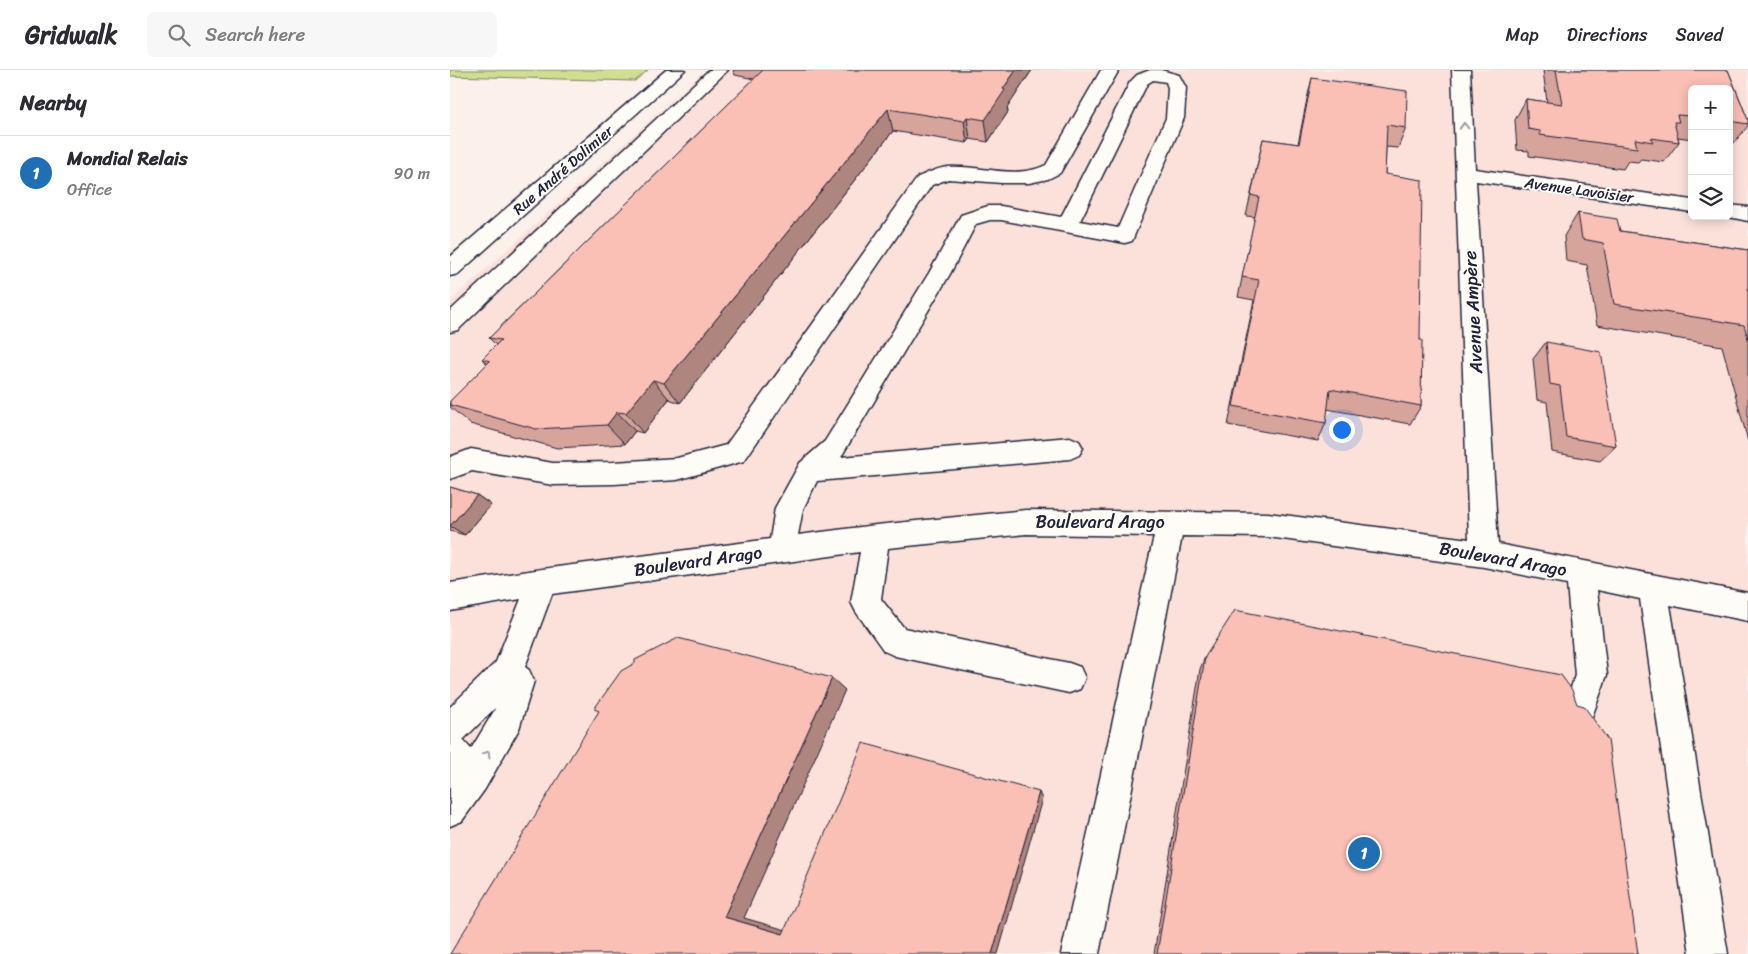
<!DOCTYPE html>
<html lang="en">
<head>
<meta charset="utf-8">
<style>
  :root { --surface:#fff; --page:#f7f7f7; --text:#2b2b33; --muted:#7c7c81; --line:#e1e1e2; --accent:#1f6fb2 }
  body { margin:0; font-family:Sriracha,sans-serif; background:var(--page); color:var(--text) }
  .controls { position:absolute; right:15px; top:15px; display:grid; overflow:hidden; border-radius:8px; box-shadow:0 2px 12px #0003 }
  .controls button { width:45px; height:45px; display:grid; place-items:center; padding:0; border:0; border-bottom:1px solid var(--line); background:var(--surface); color:var(--text); font:25px sans-serif }
  .you { position:absolute; left:891px; top:359px; width:18px; height:18px; margin:-12px; border:4px solid #fff; border-radius:50%; background:#1a73e8; box-shadow:0 0 0 8px #1a73e833 }
  .badge { display:grid; place-items:center; width:32px; height:32px; border-radius:50%; background:var(--accent); color:#fff; font-size:16px; font-weight:700 }
  .pin { position:absolute; translate:-50% -50%; border:2px solid #fff; box-shadow:0 1px 5px #0006 }
  .list { margin:0; padding:0; list-style:none }
  h2 { display:flex; justify-content:space-between; align-items:center; height:65px; margin:0; padding:0 20px; font-size:21px }
  h2 small { font-size:16px; font-weight:400; color:var(--muted) }
  .list li { display:grid; grid-template-columns:32px 1fr auto; gap:15px; align-items:center; box-sizing:border-box; height:75px; padding:0 20px; border-top:1px solid var(--line) }
  .list b { display:block; font-size:19px; white-space:nowrap }
  .list p { margin:0; font-size:16px; white-space:nowrap; color:var(--muted) }
  .list em { font-size:16px; font-style:normal; color:var(--muted) }
  .icon { flex:none; width:28px; height:28px; fill:none; stroke:currentColor; stroke-width:2; stroke-linecap:round; stroke-linejoin:round }
  .map { position:relative; flex:none; width:1298px; height:884px; overflow:hidden }
  header { display:flex; align-items:center; gap:30px; box-sizing:border-box; height:70px; padding:0 25px; background:var(--surface); border-bottom:1px solid var(--line) }
  header strong { font-size:24px }
  nav { display:flex; gap:28px; margin-inline-start:auto; font-size:18px }
  .search { width:350px; height:45px; background:var(--page); display:flex; align-items:center; gap:12px; box-sizing:border-box; padding:0 18px; border-radius:8px; color:var(--muted); font-size:19px }
  main { display:flex }
  aside { flex:1; background:var(--surface) }
  .map>svg:first-child { display:block }
  .built { fill:#fbe1da; fill-rule:evenodd }
  .green { fill:#d0de91; stroke:#798066 }
  .lines { fill:none; stroke-linecap:round; stroke-linejoin:round }
  .minor-casing { stroke:#22223b; stroke-width:3 }
  .minor { fill:#fdfcf7; fill-rule:evenodd }
  .wall { fill:#d7a49c; stroke:#22223b }
  .shaded-wall { fill:#af867f; stroke:#22223b }
  .building { fill:#fabfb5; stroke:#22223b }
  .oneway { stroke:#9a9aa2 }
  .labels { text-anchor:middle; stroke-width:4; stroke-linejoin:round; paint-order:stroke }
  .far-street-label { font-size:15px; fill:#22223b; stroke:#fdfcf7 }
  .street-label { font-size:18px; fill:#22223b; stroke:#fdfcf7 }
</style>
</head>
<body>
<header>
<strong>Gridwalk</strong>
<div class="search"><svg class="icon" aria-label="search" viewBox="0 0 24 24"><circle cx="10" cy="10" r="6"/><path d="M15 15l6 6"/></svg>Search here</div>
<nav><a>Map</a><a>Directions</a><a>Saved</a></nav>
</header>
<main>
<aside>
<h2>Nearby<small></small></h2>
<ul class="list">
<li><span class="badge">1</span><div><b>Mondial Relais</b><p>Office</p></div><em>90 m</em></li>
</ul>
</aside>
<div class="map">
<svg width="1298" height="884" viewBox="0 0 1298 884">
  <rect width="100%" height="100%" fill="#fcf0ea"/>
  <filter id="ink" filterUnits="userSpaceOnUse"><feTurbulence type="fractalNoise" baseFrequency=".02" numOctaves="2"/><feDisplacementMap in="SourceGraphic" scale="10" xChannelSelector="R" yChannelSelector="G"/><feConvolveMatrix kernelMatrix="1 2 1 2 8 2 1 2 1" color-interpolation-filters="sRGB"/></filter>
  <g filter="url(#ink)">
    <path class="built" d="M255,0H1298V884H0V232ZM1242,19H1279V146H1242Z"/>
    <polygon class="green" points="0,0 198,0 185,11 0,6"/>
    <g class="lines">
      <defs>
        <g id="minor">
          <polygon points="216,0 235,0 8,204 0,206 0,187"/>
          <polygon points="259,0 278,0 8,260 0,262 0,241"/>
          <path d="M651,0H669L610,103L598,109L579,113H552L498,109L482,115L294,391L227,410L164,414L103,415L22,401L0,409V387L21,379L103,393L164,392L227,388L276,375L468,107C478,103 487,98 498,97C531,95 564,110 596,95Z"/>
          <path d="M700,0H711L729,5L736,18L734,48L682,171L675,173L551,150H540L526,154L500,204L391,387L620,367L629,371L633,378L629,385L620,389L367,411L353,439L348,465L426,455L576,440L818,443L1019,469L1002,0H1020L1025,99L1242,130V142L1026,111L1048,474L1298,523V551L1220,535L1278,884H1240L1190,529L1147,520L1157,605L1142,647L1131,652L1106,644L1101,633L1106,622L1117,617L1121,618L1125,605L1117,514L1034,497L818,467L732,466L649,884H611L704,466L576,464L438,478L431,529L454,558L619,593L630,597L635,608L630,619L619,623L445,586L434,581L406,542L401,532L410,482L102,524L75,597L79,600L84,611L69,659L35,719L12,751L0,756V637L46,592L71,529L0,541V513L92,499L320,469L325,438L350,393L375,371L479,203L511,145L538,136H551L611,147L680,12L687,5ZM703,10L716,12L718,18L716,48L668,158L630,151L697,14ZM45,638L44,641L21,679L13,670Z"/>
          <polygon points="1279,135 1298,137 1298,151 1274,146 1279,146"/>
        </g>
      </defs>
      <use href="#minor" class="minor-casing"/>
      <use href="#minor" class="minor"/>
    </g>
    <g class="wall">
      <polygon points="283,0 582,0 557,38 558,42 538,72 520,69 517,73 443,61 230,333 219,329 193,363 185,361 175,374 107,378 20,354 0,337 0,331 37,294 32,289 46,275 39,268 304,9 285,5"/>
      <polygon points="1093,0 1278,0 1298,50 1298,56 1283,74 1279,74 1279,19 1242,19 1242,69 1228,67 1229,72 1214,92 1191,89 1188,92 1178,91 1173,99 1079,86 1079,81 1067,80 1065,50 1076,29 1097,32"/>
      <polygon points="862,8 956,58 948,78 936,77 935,104 970,270 971,336 960,354 877,339 876,353 868,371 778,355 804,230 788,227 805,147 796,146 813,69 848,74 857,29"/>
      <polygon points="1128,143 1170,161 1298,180 1298,371 1272,276 1147,255 1137,195 1116,191 1114,166"/>
      <polygon points="1096,272 1166,376 1150,391 1102,382 1097,332 1087,330 1083,289"/>
      <polygon points="0,417 27,425 41,435 15,465 0,461"/>
      <polygon points="755,587 1188,884 704,884 750,599"/>
    </g>
    <g class="shaded-wall">
      <polygon points="566,0 582,0 557,38 558,42 538,72 535,50 553,19"/>
      <polygon points="438,39 443,61 230,333 214,313"/>
      <polygon points="517,47 520,69 517,73 514,51"/>
      <polygon points="203,310 219,329 193,363 176,343"/>
      <polygon points="167,342 185,361 175,374 157,355"/>
      <polygon points="27,425 41,435 15,465 0,456"/>
      <polygon points="382,608 395,620 294,848 350,864 333,864 274,847"/>
      <polygon points="589,722 592,729 548,884 542,884"/>
    </g>
    <g class="building">
      <polygon points="313,0 566,0 553,19 555,20 535,50 517,47 514,51 438,39 214,313 203,310 176,343 167,342 157,355 86,359 0,335 0,331 40,291 32,289 51,270 39,268"/>
      <polygon points="1106,0 1278,0 1298,50 1298,54 1279,51 1279,19 1242,19 1242,46 1227,45 1229,52 1224,52 1229,72 1201,68 1203,72 1185,69 1187,78 1090,65 1090,61 1078,59 1076,29 1112,34"/>
      <polygon points="862,8 957,21 956,58 937,55 935,104 972,110 970,270 972,270 971,336 880,319 876,353 783,336 809,210 792,207 809,127 801,125 813,69 849,74"/>
      <polygon points="1128,143 1167,149 1170,161 1298,180 1298,268 1294,255 1164,234 1153,173 1132,169"/>
      <polygon points="1096,272 1151,282 1166,376 1116,367 1110,316 1100,314"/>
      <polygon points="0,417 27,425 0,456"/>
      <polygon points="785,540 1111,605 1122,620 1127,634 1134,636 1158,670 1188,884 707,884 755,587"/>
      <polygon points="228,568 382,608 274,847 333,864 413,673 589,722 542,884 0,884 149,641 144,639 171,601 185,593 185,590"/>
    </g>
    <defs><path id="oneway-chevron" d="M-2-3.5L2.5 0L-2 3.5" fill="none" stroke-width="1.6" stroke-linecap="round" stroke-linejoin="round" transform="scale(1.25)"/></defs>
    <g class="oneway">
      <use href="#oneway-chevron" transform="translate(1014 56) rotate(-92)"/>
      <use href="#oneway-chevron" transform="translate(37 684) rotate(-59)"/>
    </g>
  </g>
  <g class="labels">
    <g class="far-street-label">
      <text transform="translate(113 100) rotate(-41)" y="5">Rue André Dolimier</text>
      <text transform="translate(1129 120) rotate(8)" y="5">Avenue Lavoisier</text>
    </g>
    <g class="street-label">
      <text transform="translate(1023 242) rotate(-93)" y="6">Avenue Ampère</text>
      <text x="650" y="458">Boulevard Arago</text>
      <text transform="translate(1053 489) rotate(10)" y="6">Boulevard Arago</text>
      <text transform="translate(248 491) rotate(-8)" y="6">Boulevard Arago</text>
    </g>
  </g>
</svg>
<div class="controls">
<button>+</button>
<button>−</button>
<button><svg class="icon" aria-label="layers" viewBox="0 0 24 24"><path d="M12 4l9 5-9 5-9-5zM3 14l9 5 9-5"/></svg></button>
</div>
<div class="you"></div>
<div class="pin badge" style="left:914px;top:783px">1</div>
</div>
</main>
</body>
</html>
